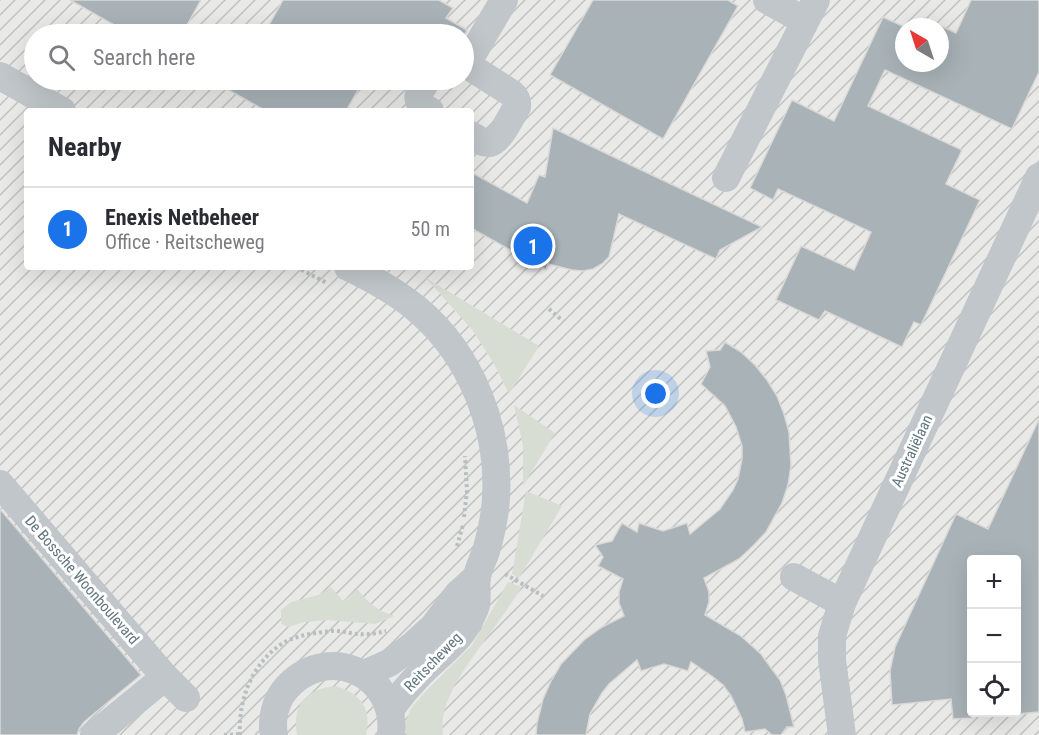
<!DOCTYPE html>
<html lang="en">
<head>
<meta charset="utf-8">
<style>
  :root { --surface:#fff; --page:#f2f2f3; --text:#2b2b33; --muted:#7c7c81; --line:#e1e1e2; --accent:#1a73e8 }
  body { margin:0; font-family:"Roboto Condensed",sans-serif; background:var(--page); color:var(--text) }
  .controls { position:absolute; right:18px; bottom:18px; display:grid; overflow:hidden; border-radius:6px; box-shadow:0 6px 24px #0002 }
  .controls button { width:54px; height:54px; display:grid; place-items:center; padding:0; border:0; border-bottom:2px solid var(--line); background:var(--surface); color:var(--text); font:30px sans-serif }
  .compass { position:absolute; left:895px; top:18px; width:54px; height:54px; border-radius:50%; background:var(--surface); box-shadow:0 6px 24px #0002; rotate:321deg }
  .you { position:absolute; left:656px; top:394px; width:21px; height:21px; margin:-15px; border:4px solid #fff; border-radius:50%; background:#1a73e8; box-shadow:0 0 0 9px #1a73e833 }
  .badge { display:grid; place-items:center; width:39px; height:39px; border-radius:50%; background:var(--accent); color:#fff; font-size:20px; font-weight:700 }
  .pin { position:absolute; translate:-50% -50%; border:3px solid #fff; box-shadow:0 2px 6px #0006 }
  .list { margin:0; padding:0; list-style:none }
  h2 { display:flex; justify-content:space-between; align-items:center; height:78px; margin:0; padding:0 24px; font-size:26px }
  h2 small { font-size:20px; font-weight:400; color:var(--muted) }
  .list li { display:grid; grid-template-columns:39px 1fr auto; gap:18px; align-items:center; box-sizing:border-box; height:84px; padding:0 24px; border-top:2px solid var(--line) }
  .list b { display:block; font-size:22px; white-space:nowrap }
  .list p { margin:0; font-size:20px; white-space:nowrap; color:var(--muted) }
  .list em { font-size:20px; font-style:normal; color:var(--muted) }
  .icon { flex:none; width:33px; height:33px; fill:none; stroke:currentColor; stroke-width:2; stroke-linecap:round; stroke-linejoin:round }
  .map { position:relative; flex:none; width:1039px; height:735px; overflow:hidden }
  .search { position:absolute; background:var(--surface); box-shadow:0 6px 24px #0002; left:24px; top:24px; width:450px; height:66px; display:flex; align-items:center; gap:15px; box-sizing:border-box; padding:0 21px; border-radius:33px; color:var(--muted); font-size:22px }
  .panel { position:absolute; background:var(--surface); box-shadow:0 6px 24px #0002; left:24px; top:108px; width:450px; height:162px; border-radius:6px }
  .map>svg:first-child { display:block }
  .industrial { fill:url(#industrial-furrows); fill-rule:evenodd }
  .green { fill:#d8ddd4 }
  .building { fill:#a8b2b7; stroke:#dad9d7; stroke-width:1.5 }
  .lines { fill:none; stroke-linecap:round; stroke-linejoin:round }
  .path { stroke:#babec0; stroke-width:4; stroke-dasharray:3 3; stroke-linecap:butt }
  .minor { stroke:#c0c6c9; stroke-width:28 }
  .labels { text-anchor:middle; stroke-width:6; stroke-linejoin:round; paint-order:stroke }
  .street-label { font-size:15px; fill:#627781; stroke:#fff }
</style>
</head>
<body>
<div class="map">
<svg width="1039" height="735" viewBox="0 0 1039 735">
  <defs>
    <pattern id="industrial-furrows" width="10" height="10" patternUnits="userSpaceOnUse" patternTransform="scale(1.5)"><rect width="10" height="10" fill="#e9e9e8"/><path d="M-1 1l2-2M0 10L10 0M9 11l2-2" fill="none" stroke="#c0c2c1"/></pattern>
  </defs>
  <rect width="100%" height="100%" fill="#f8f8f5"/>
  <path class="industrial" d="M0,0H1039V735H0ZM904,27H940V63H904ZM34,34H464V80H34ZM27,111H471V267H27ZM972,560H1016V712H972Z"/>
  <g class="green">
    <polygon points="426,278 539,346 509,394 493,362 473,331"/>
    <polygon points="514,405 555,433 523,486 523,446"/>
    <polygon points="526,491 562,506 519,578 512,574"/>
    <path d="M508,582L522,587C510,605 498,623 485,640C467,666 438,701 443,735H407L404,726L411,708L427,690L472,645Z"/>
    <path d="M331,587L343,601L357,589C370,604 376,610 395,616L375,624L328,620L305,622L288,627L281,624V610L291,602L318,595Z"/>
    <path d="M336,686C361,694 372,709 366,735H297C291,705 307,688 336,686Z"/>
  </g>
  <g class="building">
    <polygon points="70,0 201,0 182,34 130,34"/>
    <polygon points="283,0 439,0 453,8 446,18 467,30 465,34 264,34"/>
    <polygon points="593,0 728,0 738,6 663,139 550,75"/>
    <polygon points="971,0 1039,0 1039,72 1012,129 885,70 868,106 962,150 946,184 980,200 921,325 914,322 902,347 825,311 819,320 776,300 801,246 854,270 871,232 778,189 773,200 750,188 792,100 834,121 883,17 905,27 904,63 940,63 940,27 920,27 924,18 956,33"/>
    <polygon points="211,80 364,80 346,111 266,111"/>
    <polygon points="553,128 635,167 762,227 720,250 716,259 619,214 609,257 602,264 593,269 583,271 572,270 548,264 546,270 471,228 471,172 527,203 539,175 545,177"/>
    <polygon points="725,342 741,352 755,365 767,380 777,396 784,414 789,432 791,466 788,485 782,503 766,532 753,546 739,559 704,578 709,592 709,602 705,615 741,636 761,654 780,680 786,695 794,727 787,727 781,735 772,735 765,729 745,732 742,719 731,696 723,685 713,677 691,662 688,671 664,664 641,671 637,660 609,684 602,693 590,714 586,735 536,735 537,723 543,699 551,681 561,664 584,640 602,627 624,616 619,603 619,592 623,579 598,566 603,557 595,545 612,541 622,523 637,532 639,523 663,531 687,523 690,534 720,509 733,490 738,479 742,459 742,446 736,427 725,406 701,384 710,367 706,351 720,350"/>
    <polygon points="1039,419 1039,712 1017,714 1017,560 972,560 972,718 953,719 951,699 892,705 890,671 895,647 956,514 988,529"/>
    <polygon points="0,509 141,675 84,722 79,729 77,735 0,735"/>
  </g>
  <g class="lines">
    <g class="path">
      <polyline points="296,267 327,283"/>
      <polyline points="549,309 563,321"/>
      <polyline points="464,517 467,491 465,456"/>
      <polyline points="457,546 463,525"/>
      <polyline points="505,574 543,596"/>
      <polyline points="224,735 240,734"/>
      <path d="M240,735C238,700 252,663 283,643C297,635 315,633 332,631C341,630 350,634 359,634C368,635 378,633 386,631"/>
    </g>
    <g class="minor">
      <polyline points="767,0 805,21"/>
      <path d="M464,63L511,93C516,97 518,100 517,107C511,116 500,141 490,143C483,144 476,138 471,135"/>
      <polyline points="466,65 504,0"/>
      <polyline points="0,76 62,111"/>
      <path d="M427,80C418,94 412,101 430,111"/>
      <polyline points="726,178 816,0"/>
      <path d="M348,267C373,279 397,292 418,310C471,355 500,428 496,498C495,516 491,534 486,551C483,560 478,569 477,577C475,586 478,596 476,605C475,610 471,616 469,621C458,643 436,657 419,675C408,686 399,697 390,710"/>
      <polyline points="0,484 165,677 186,698"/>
      <polyline points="794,577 842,603"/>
      <polyline points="364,674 389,663 412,646 434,626 458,594 477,577"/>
      <polyline points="94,735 165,677"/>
      <path d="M274,735C271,720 275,703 284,691C324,641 398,672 391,735"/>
      <polyline points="842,735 832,660 832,636 842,603 1039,177"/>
    </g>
  </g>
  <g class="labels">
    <g class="street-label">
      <text transform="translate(912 451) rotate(-65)" y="5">Australiëlaan</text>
      <text transform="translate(82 580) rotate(49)" y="5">De Bossche Woonboulevard</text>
      <text transform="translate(433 662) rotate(-46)" y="5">Reitscheweg</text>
    </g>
  </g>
</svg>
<div class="controls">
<button>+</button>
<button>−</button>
<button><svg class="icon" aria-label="locate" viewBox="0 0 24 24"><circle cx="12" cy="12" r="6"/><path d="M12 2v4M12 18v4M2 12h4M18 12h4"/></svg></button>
</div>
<svg class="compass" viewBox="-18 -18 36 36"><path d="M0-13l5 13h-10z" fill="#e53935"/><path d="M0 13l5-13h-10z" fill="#7c7c81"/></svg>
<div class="you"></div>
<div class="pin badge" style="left:533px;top:246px">1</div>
<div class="search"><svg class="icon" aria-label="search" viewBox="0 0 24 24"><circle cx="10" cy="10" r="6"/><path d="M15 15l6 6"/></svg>Search here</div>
<section class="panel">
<h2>Nearby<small></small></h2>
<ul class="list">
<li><span class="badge">1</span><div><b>Enexis Netbeheer</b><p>Office · Reitscheweg</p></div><em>50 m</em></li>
</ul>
</section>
</div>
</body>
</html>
